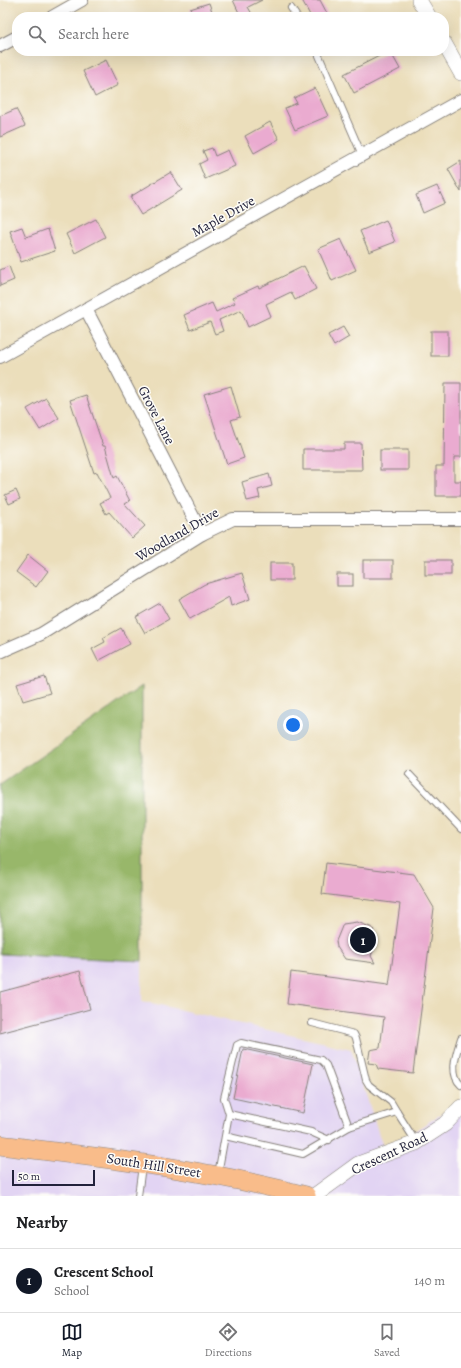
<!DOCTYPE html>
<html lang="en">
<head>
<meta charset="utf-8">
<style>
  :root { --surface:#fff; --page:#f6f6f6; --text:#202124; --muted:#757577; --line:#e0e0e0; --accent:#111827 }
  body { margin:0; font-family:Alegreya,serif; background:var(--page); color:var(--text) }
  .scale { position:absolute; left:12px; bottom:10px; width:83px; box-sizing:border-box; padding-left:4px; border:2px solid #22223b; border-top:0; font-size:11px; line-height:14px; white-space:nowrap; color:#22223b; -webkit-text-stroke:3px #fdfcf7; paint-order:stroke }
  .you { position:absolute; left:293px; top:725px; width:14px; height:14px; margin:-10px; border:3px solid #fff; border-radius:50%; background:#1a73e8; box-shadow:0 0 0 6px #1a73e833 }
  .badge { display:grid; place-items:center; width:26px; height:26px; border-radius:50%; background:var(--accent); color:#fff; font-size:13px; font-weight:700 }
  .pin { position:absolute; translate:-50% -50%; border:2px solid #fff; box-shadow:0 1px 4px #0006 }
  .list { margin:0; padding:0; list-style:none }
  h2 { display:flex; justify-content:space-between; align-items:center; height:52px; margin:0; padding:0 16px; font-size:17px }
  h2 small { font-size:13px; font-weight:400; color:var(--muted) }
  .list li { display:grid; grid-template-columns:26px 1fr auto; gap:12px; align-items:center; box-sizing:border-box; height:64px; padding:0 16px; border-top:1px solid var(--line) }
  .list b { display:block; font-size:15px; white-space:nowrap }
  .list p { margin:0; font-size:13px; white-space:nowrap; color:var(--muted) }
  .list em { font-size:13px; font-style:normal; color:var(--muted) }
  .icon { flex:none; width:22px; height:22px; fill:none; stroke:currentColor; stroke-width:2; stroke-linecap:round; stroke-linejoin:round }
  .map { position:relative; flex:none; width:461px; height:1196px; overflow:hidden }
  .search { position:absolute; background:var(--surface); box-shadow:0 4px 16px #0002; left:12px; right:12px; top:12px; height:44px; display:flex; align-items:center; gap:10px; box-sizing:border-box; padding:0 14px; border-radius:16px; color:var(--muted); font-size:15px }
  .sheet { height:116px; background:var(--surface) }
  nav { display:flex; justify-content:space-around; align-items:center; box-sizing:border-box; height:56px; border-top:1px solid var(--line); background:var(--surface); font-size:11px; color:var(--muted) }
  nav a { display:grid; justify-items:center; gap:2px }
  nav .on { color:var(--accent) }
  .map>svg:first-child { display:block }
  .built { fill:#e2d4f3 }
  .forest { fill:#98b76a; stroke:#5d6c52 }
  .building { fill:#eaabd0 }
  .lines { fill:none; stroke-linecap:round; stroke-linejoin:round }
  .service-casing { stroke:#86807b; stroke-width:8 }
  .minor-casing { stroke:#86807b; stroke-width:14 }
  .tertiary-casing { stroke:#86807b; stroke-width:16 }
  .primary-casing { stroke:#86807b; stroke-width:20 }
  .service { stroke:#fff; stroke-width:6 }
  .minor { stroke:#fff; stroke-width:12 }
  .tertiary { stroke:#fff; stroke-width:15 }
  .primary { stroke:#f9bc8a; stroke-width:19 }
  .labels { text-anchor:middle; stroke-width:3; stroke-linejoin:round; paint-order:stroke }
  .street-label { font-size:14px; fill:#22223b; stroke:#fdfcf7 }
</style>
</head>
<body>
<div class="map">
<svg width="461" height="1196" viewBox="0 0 461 1196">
  <rect width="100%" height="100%" fill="#fdfcf7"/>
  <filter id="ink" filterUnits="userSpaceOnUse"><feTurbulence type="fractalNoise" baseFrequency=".025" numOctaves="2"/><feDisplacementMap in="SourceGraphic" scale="8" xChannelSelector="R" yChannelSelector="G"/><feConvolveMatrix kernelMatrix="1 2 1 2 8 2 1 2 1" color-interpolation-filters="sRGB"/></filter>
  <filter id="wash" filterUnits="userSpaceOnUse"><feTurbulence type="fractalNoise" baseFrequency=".012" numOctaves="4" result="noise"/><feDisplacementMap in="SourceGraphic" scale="16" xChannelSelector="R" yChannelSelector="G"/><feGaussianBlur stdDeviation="0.9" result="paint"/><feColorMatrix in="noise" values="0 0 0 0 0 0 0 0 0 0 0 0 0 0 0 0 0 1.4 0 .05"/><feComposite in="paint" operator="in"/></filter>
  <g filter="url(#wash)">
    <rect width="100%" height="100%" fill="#ebdebb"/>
    <polygon class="built" points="0,954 142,961 142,1001 351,1049 383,1147 404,1138 461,1101 461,1196 0,1196"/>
    <polygon class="forest" points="142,686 142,961 0,954 0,785"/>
    <g id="blocks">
      <g class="building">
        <polygon points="233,0 262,0 248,7 252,14 246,17 241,17"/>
        <polygon points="302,0 320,0 329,17 311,17"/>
        <polygon points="209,3 214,17 192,17 190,9"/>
        <polygon points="389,51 390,51 400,69 354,93 344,74"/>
        <polygon points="106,60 118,85 95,97 83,71"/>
        <polygon points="315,88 328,116 295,130 285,108 297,103 294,98"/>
        <polygon points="16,109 25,126 0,137 0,116"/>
        <polygon points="270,122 279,139 254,153 245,136"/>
        <polygon points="212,148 215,156 228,150 235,166 205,179 199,164 207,160 203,151"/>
        <polygon points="461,161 461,192 448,169"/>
        <polygon points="171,172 182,190 141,215 130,197"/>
        <polygon points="437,186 445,203 423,213 416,195"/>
        <polygon points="96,219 105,237 75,253 66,234"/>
        <polygon points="386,220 395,242 369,252 360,231"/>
        <polygon points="22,227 26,237 48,229 55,251 21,262 10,231"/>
        <polygon points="341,239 356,270 332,281 318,249"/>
        <polygon points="9,266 14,280 0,286 0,270"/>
        <polygon points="304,266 316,289 295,300 291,292 266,304 271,316 248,327 241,310 219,320 223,331 215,334 210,322 190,330 184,315 212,303 216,312 235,303 232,298 258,286 259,288"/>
        <polygon points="343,327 349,337 334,346 328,335"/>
        <rect x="431" y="331" width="17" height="25"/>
        <polygon points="445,383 461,383 461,457 454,457 454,481 461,481 461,496 436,496 436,466 444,466"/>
        <polygon points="231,386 240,417 231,420 244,458 227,464 204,394"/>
        <polygon points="86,395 103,446 105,446 114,478 117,476 130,501 125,504 145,526 132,538 109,512 106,514 100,503 110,498 97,472 94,473 70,400"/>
        <polygon points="46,398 59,418 40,430 27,409"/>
        <polygon points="344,443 361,443 362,470 303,470 303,449 344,449"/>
        <rect x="380" y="450" width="28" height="20"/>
        <polygon points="269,474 272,486 258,490 260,498 247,501 242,482"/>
        <polygon points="16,490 20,499 9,504 5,495"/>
        <polygon points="28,555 48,571 36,587 16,572"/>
        <rect x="363" y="560" width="30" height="18"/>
        <rect x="425" y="560" width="26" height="15"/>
        <rect x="270" y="563" width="22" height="17"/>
        <polygon points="242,573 250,599 231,606 229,597 190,619 179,599 205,584"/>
        <rect x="337" y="574" width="16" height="12"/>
        <polygon points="160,603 169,619 145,633 136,617"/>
        <polygon points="121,628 130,644 98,661 92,649 105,642 103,638"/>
        <polygon points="44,676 50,693 23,701 17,684"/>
        <polygon points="326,863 414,874 434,908 413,1073 378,1069 376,1064 368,1063 370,1050 380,1048 384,1017 287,1004 291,972 388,985 389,986 400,904 322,894"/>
        <polygon points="357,922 373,928 376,943 371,956 375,963 345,959 337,947 336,941 343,924"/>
        <polygon points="80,971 90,1009 0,1033 0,992"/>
        <polygon points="243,1049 313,1064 303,1113 233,1098"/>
      </g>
    </g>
  </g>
  <g filter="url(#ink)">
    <use href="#blocks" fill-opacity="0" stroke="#86807b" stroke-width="1"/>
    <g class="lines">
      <defs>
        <g id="service">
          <polyline points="291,8 297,17"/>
          <polyline points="317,51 362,155"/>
          <polyline points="409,774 461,829"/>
          <polyline points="312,1023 354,1034 356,1038 366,1080 369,1085 391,1102 397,1112"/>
          <path d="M461,1038C457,1052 448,1073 461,1085"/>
          <polyline points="229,1114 311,1132 329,1140"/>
          <polyline points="349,1127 397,1112 416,1142"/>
          <polyline points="218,1174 229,1114 224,1098 237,1045 241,1043 321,1060 326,1065 349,1127 303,1154 225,1136"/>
          <polyline points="138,1196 142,1166"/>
        </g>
        <g id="minor">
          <polyline points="52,17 82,0"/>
          <polyline points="0,46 17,37"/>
          <polyline points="86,309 202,534"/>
          <polyline points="0,357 461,100"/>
          <polyline points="0,652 41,634 202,534 233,519 461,519"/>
        </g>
        <g id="tertiary">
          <polyline points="419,0 429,17"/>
          <polyline points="444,43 461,73"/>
          <polyline points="314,1196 358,1164 416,1143 445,1124 461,1107"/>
        </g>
        <path id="primary" d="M0,1145C104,1158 205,1169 306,1196"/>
      </defs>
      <use href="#service" class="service-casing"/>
      <use href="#minor" class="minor-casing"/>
      <use href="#tertiary" class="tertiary-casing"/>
      <use href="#primary" class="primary-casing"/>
      <use href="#service" class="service"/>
      <use href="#minor" class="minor"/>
      <use href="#tertiary" class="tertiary"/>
      <use href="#primary" class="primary"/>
    </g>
  </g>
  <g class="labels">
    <g class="street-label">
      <text transform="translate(223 216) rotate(-29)" y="5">Maple Drive</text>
      <text transform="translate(157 415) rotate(63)" y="5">Grove Lane</text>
      <text transform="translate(177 534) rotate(-30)" y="5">Woodland Drive</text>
      <text transform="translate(389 1153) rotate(-25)" y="5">Crescent Road</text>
      <text transform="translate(154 1165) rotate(9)" y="5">South Hill Street</text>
    </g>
  </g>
</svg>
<div class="scale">50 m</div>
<div class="you"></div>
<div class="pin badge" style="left:363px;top:940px">1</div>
<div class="search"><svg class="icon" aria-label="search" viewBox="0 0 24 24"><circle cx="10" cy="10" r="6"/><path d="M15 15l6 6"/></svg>Search here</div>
</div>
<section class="sheet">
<h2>Nearby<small></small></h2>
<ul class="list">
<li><span class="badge">1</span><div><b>Crescent School</b><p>School</p></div><em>140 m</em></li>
</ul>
</section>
<nav>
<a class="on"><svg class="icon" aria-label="map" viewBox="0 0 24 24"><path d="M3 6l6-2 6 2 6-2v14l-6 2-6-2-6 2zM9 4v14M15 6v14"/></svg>Map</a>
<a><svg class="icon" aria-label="directions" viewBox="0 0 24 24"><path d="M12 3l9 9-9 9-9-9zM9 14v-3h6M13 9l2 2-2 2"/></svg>Directions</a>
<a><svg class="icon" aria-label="saved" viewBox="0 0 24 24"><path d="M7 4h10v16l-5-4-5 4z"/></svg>Saved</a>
</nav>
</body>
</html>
